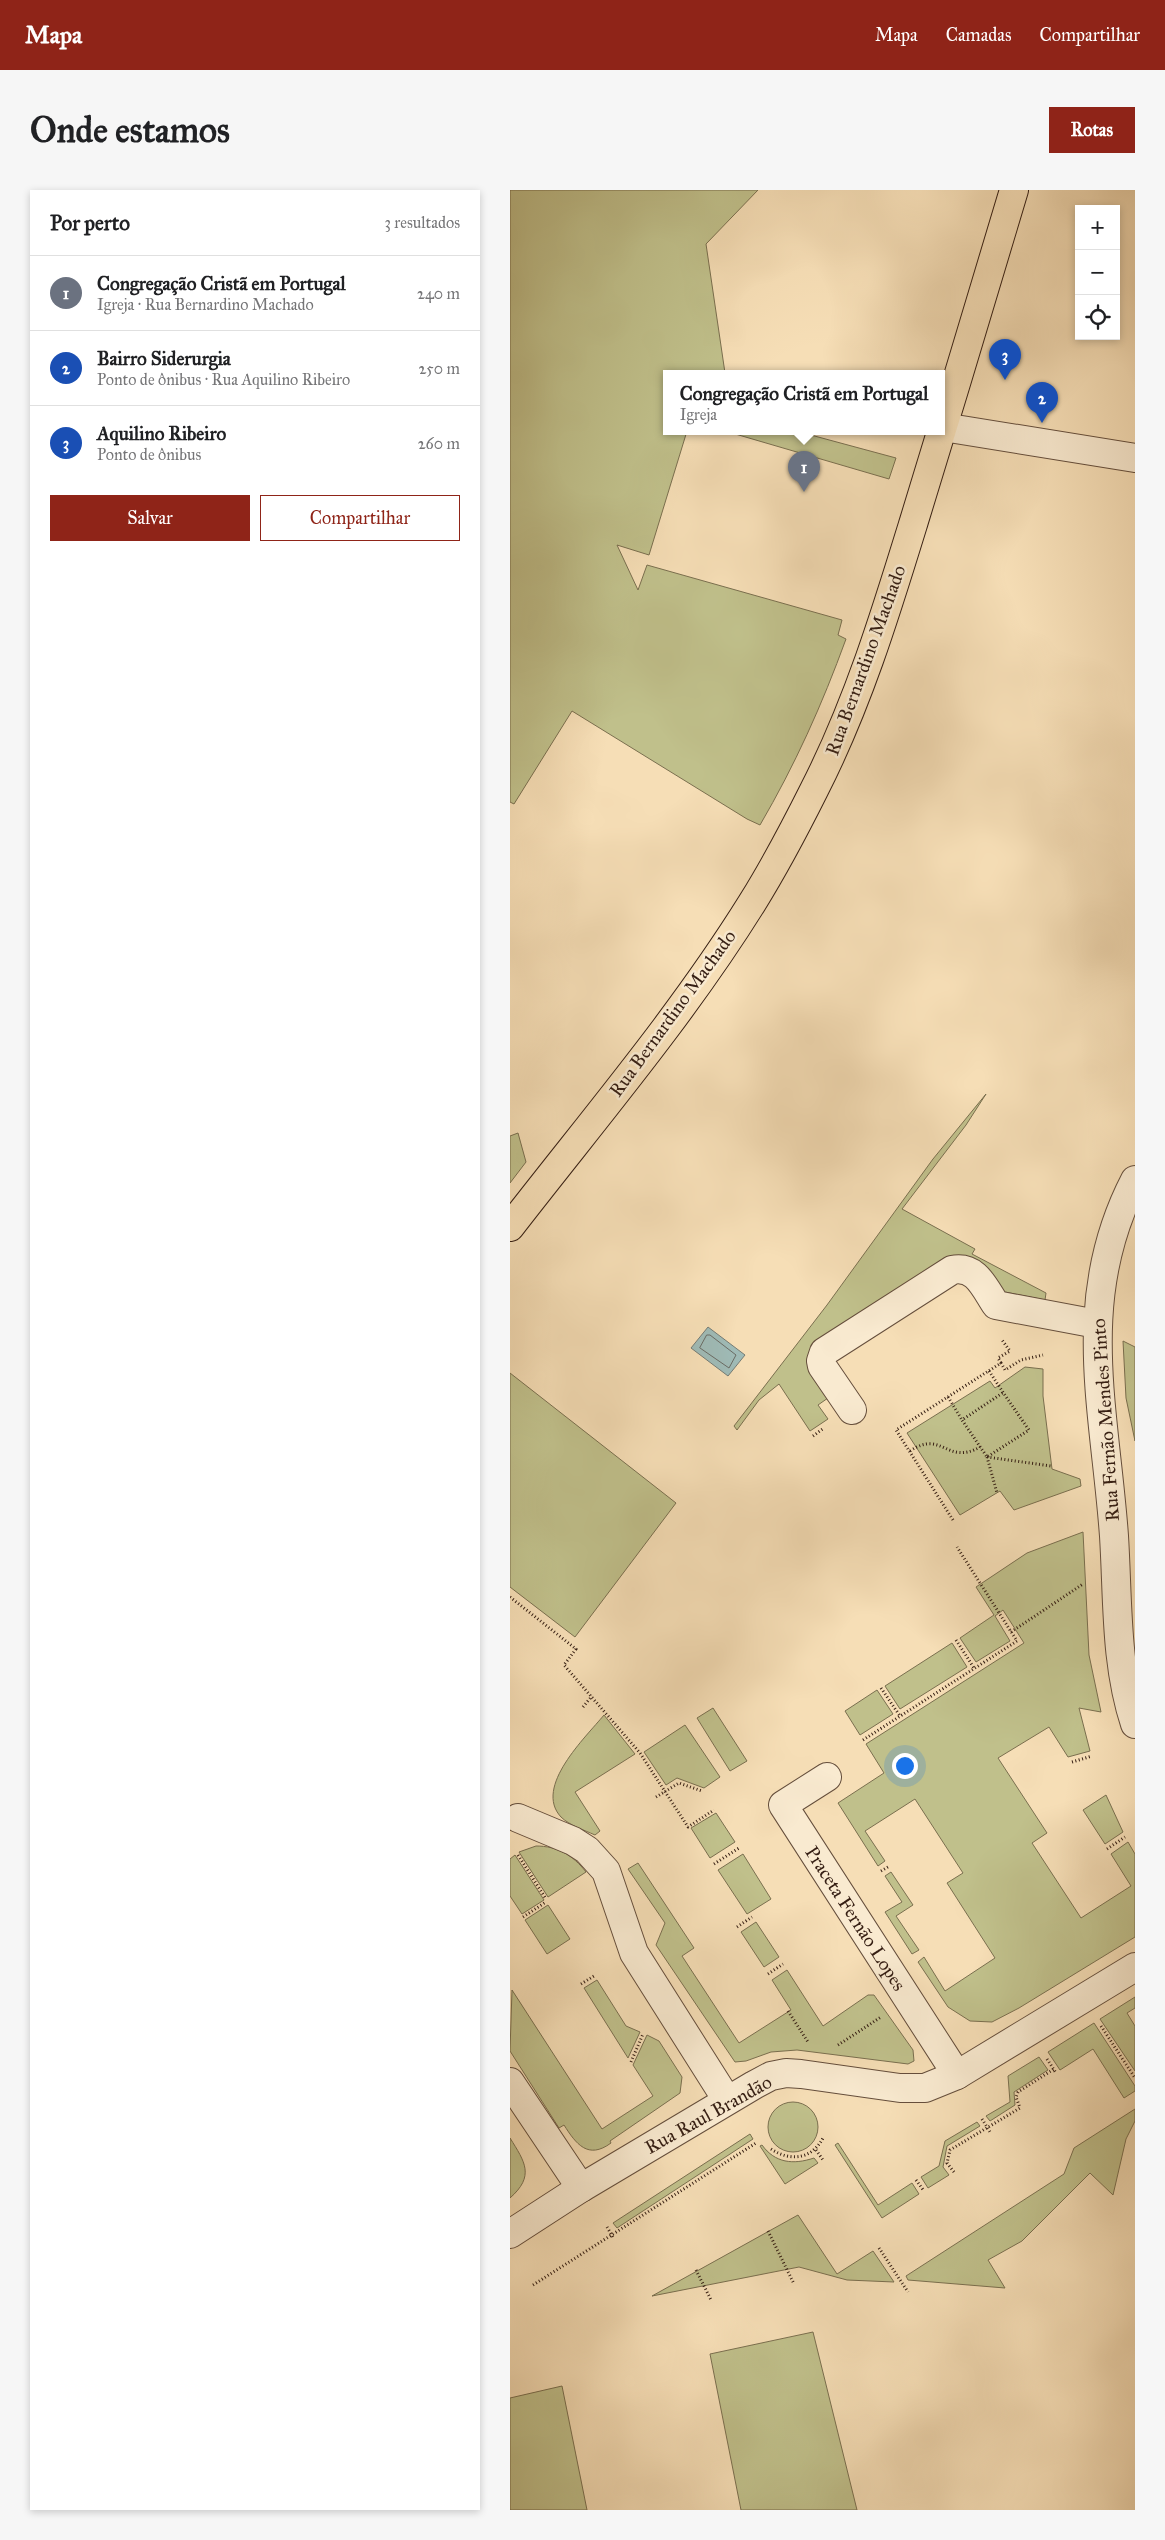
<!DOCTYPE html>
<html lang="pt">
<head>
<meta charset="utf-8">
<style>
  :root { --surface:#fff; --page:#f6f6f6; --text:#202124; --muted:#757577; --line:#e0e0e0; --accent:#8f2418 }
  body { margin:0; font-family:"IM FELL Great Primer",serif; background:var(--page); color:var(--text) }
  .controls { position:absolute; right:15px; top:15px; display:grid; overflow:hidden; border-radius:0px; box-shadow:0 2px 8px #0003 }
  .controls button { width:45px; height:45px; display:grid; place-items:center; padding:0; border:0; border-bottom:1px solid var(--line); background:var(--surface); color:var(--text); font:25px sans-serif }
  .you { position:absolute; left:394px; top:1575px; width:18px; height:18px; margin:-12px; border:4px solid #fff; border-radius:50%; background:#1a73e8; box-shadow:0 0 0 8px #1a73e833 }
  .badge { display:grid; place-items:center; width:32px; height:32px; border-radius:50%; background:var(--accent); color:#fff; font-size:16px; font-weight:700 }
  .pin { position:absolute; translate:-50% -41px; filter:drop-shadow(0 1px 2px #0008) }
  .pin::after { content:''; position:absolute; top:26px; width:18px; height:15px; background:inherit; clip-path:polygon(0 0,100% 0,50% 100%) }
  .popup { position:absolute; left:153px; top:180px; width:282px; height:65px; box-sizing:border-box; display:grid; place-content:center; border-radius:0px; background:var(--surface); filter:drop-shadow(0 1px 4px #0005); font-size:16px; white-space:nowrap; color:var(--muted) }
  .popup b { font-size:19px; color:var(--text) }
  .popup::after { content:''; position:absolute; left:50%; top:100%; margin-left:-10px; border:10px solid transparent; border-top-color:var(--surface) }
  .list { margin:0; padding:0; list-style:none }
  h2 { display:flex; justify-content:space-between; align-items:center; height:65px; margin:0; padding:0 20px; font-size:21px }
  h2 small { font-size:16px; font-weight:400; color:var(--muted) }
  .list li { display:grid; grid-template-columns:32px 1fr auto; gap:15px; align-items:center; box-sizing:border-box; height:75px; padding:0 20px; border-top:1px solid var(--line) }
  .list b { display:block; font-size:19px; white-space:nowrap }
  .list p { margin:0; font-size:16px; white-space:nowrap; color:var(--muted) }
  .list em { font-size:16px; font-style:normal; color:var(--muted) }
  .actions { display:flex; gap:10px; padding:15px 20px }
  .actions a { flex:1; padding:11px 0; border:1px solid var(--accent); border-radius:0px; text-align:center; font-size:18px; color:var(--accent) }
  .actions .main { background:var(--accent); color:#fff }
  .icon { flex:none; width:28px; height:28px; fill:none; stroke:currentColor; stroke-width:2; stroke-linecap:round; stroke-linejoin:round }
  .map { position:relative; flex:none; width:625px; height:2320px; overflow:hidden; border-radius:0px }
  header { display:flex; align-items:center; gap:30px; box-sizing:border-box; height:70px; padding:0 25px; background:var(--accent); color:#fff }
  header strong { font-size:24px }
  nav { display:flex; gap:28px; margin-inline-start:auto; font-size:18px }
  .intro { display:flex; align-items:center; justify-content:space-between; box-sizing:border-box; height:120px; padding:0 30px }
  h1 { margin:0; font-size:35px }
  .button { padding:12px 22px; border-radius:0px; background:var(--accent); color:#fff; font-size:18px; font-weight:700 }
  main { display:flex; gap:30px; padding:0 30px }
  aside { flex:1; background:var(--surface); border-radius:0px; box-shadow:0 2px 8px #0003 }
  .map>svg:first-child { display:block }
  .green { fill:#c0c08b; stroke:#7a6f4f }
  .water { fill:#9fbbb7; stroke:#757c75 }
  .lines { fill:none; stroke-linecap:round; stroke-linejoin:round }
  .shore { stroke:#6a6c65; stroke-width:1 }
  .minor-casing { stroke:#654e3c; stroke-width:30 }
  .major-casing { stroke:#351e13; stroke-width:30 }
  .path { stroke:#351e13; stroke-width:3; stroke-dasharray:1 2.5; stroke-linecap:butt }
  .minor { stroke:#f9ead0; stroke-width:28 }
  .major { stroke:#f6deb6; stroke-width:28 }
  .labels { text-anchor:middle; stroke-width:5; stroke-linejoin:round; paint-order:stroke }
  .street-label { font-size:19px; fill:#351e13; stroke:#f9ead0 }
</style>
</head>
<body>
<header>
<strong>Mapa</strong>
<nav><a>Mapa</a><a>Camadas</a><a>Compartilhar</a></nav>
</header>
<div class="intro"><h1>Onde estamos</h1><a class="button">Rotas</a></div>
<main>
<aside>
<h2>Por perto<small>3 resultados</small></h2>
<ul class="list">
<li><span class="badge" style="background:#6b7280">1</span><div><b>Congregação Cristã em Portugal</b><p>Igreja · Rua Bernardino Machado</p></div><em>240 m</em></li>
<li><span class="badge" style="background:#1a4fb4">2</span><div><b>Bairro Siderurgia</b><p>Ponto de ônibus · Rua Aquilino Ribeiro</p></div><em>250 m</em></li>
<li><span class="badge" style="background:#1a4fb4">3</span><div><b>Aquilino Ribeiro</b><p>Ponto de ônibus</p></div><em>260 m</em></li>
</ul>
<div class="actions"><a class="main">Salvar</a><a>Compartilhar</a></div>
</aside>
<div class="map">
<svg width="625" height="2320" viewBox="0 0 625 2320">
  <rect width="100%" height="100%" fill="#f6deb6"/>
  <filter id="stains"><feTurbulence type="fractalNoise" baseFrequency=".004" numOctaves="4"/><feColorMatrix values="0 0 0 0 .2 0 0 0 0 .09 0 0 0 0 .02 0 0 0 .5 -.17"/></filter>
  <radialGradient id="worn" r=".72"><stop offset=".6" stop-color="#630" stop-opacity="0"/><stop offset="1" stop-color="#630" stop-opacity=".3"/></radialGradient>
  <g class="green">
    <path d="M0,0H248L196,54L215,183H156V241H177L139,365L107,355L128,400L137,375L332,430L328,445L336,449C312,515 285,575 250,635L237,629L62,521L4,614L0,612Z"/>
    <polygon points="215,241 286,241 386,268 379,289"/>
    <polygon points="476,904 456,935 392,1019 465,1059 462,1064 536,1103 535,1110 495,1102 468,1071 456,1066 444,1066 306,1157 318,1208 308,1215 318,1229 300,1241 269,1194 249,1210 227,1240 224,1236 317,1115 423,969"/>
    <polygon points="8,943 16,972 0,993 0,946"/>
    <polygon points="613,1151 625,1157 625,1251 616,1208"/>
    <polygon points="515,1177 533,1179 533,1206 542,1279 570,1289 571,1296 504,1320 490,1301 450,1325 397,1243 480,1191 485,1198"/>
    <polygon points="0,1183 166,1313 65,1447 0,1397"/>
    <polygon points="573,1342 579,1465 591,1522 569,1518 580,1561 558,1567 539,1537 488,1568 537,1643 522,1653 571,1728 621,1696 601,1664 618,1652 625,1664 625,1747 509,1818 482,1832 460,1831 438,1817 408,1772 414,1767 435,1801 485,1768 437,1693 453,1683 405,1609 355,1641 375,1671 368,1676 328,1613 374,1583 356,1554 514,1453 493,1420 485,1426 500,1451 466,1472 450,1448 484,1425 466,1397 517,1363"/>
    <polygon points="442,1453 457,1477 390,1519 375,1496"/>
    <polygon points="367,1500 383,1524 350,1545 335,1521"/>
    <polygon points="203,1518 237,1571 220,1581 187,1528"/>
    <path d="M94,1525L125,1564L65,1602L90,1641L85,1645C74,1640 59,1635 51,1627C23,1597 76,1547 94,1525Z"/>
    <polygon points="175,1535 210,1587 194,1598 167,1588 156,1595 134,1562"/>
    <polygon points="596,1605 613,1642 595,1654 573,1620"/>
    <polygon points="206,1623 225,1652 200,1668 181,1638"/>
    <path d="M26,1656C47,1656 63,1665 76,1682L38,1707L9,1662Z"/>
    <polygon points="233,1664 261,1709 237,1724 208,1680"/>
    <polygon points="5,1665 34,1710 12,1724 0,1706 0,1669"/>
    <polygon points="128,1673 184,1758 172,1766 229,1853 281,1820 262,1790 277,1780 313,1836 358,1805 364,1805 403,1860 404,1871 398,1874 287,1860 261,1862 236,1871 225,1872 146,1755 155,1733 118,1679"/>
    <polygon points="381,1682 403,1715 386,1726 409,1760 402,1764 375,1722 392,1712 375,1686"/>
    <polygon points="38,1715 60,1749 37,1764 15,1730"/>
    <polygon points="246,1732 269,1767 254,1777 231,1742"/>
    <polygon points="87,1790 116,1836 130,1842 118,1868 74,1798"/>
    <path d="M2,1800L92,1939L143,1906L123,1875L137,1845L149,1851L172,1887L170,1903L100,1951L101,1953C78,1970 66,1954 54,1935L49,1938L0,1861Z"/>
    <polygon points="625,1807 625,1818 617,1823 625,1836 625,1881 590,1829"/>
    <polygon points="584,1833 625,1896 625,1901 614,1908 583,1859 550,1880 538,1862"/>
    <polygon points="529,1867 538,1880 504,1902 505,1915 480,1931 476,1926 500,1912 498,1886"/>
    <circle cx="283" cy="1937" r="25"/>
    <polygon points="625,1919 625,1931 616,1949 603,2005 580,1983 512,2051 478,2070 495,2098 398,2090 396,2086 554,1984 564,1958"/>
    <polygon points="467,1932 470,1936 437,1956 433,1977 439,1985 418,1998 411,1987 429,1976 435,1951"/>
    <polygon points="240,1944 243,1949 107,2038 103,2033"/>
    <path d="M0,1948C15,1972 25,1986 0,2008Z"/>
    <polygon points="328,1953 368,2015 402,1993 409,2004 372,2028 325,1955"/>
    <path d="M252,1955C265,1973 283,1975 304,1968L308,1973L275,1994L250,1956Z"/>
    <polygon points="288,2025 327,2084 363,2061 384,2092 337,2090 289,2077 142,2106"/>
    <polygon points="303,2142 347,2320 231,2320 200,2164"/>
    <polygon points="52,2196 77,2320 0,2320 0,2208"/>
  </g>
  <polygon class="water" points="198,1137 235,1165 218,1186 181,1158"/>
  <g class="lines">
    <polygon class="shore" points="197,1145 200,1145 226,1165 219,1178 190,1158"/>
    <defs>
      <g id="minor">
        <polyline points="433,237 625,268"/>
        <path d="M625,990C563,1109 595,1220 604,1346C608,1410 605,1473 625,1534"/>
        <path d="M342,1220L312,1176L311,1171L314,1162L442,1080C466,1075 474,1097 486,1115L587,1134"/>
        <polyline points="317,1587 273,1615 447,1885"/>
        <polyline points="8,1628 63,1651 77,1660 96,1681 124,1763 217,1910"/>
        <polyline points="0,1892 71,1998"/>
        <polyline points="0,2044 71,1998 244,1895 261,1886 276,1883 291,1884 390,1898 415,1898 447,1885 625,1777"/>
      </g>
      <path id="major" d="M0,1037C82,931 171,827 242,713C265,676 285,638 304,600C348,514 376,422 404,331C438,221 471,110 504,0"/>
    </defs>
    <use href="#minor" class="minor-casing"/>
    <use href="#major" class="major-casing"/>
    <g class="path">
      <polyline points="491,1173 488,1168 500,1161 492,1150"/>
      <path d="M479,1181C492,1201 505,1220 519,1240L477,1267L452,1230L494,1202"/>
      <polyline points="438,1207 452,1230"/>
      <polyline points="303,1246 314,1238"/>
      <path d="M400,1261C433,1239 436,1276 470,1257"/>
      <polyline points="477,1267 541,1276"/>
      <polyline points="477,1267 487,1303"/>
      <polyline points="443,1330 386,1240 491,1173 495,1180 511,1170 533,1165"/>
      <polyline points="0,1407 66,1459 54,1475 130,1563 178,1637 204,1620"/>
      <polyline points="501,1442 573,1394"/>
      <polyline points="446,1450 464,1478"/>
      <polyline points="371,1498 390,1526"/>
      <polyline points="73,1517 82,1506"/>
      <polyline points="353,1550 507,1451 447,1357"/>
      <polyline points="562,1572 582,1566"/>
      <polyline points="146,1607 169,1593 192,1601"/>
      <polyline points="597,1659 615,1647"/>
      <polyline points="8,1665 36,1709"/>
      <polyline points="204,1674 229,1658"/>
      <polyline points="371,1681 378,1677"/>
      <polyline points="13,1727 36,1712"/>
      <polyline points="227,1737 242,1727"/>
      <polyline points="258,1784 273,1774"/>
      <polyline points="71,1794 84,1786"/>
      <polyline points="278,1821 298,1852"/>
      <polyline points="591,1836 625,1888"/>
      <polyline points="328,1855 371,1827"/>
      <polyline points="537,1869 546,1883"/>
      <polyline points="121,1872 133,1844"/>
      <polyline points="472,1929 480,1942"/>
      <path d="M261,1959C281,1972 302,1969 313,1948"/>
      <polyline points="306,1960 313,1970"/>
      <polyline points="444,1982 437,1973 440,1960 510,1918 506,1907 508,1902 544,1879"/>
      <polyline points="406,1990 414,2001"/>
      <polyline points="97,2037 104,2049"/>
      <polyline points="258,2041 284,2094"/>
      <polyline points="369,2058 398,2102"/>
      <polyline points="186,2080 201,2110"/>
      <polyline points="23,2095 246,1953"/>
    </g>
    <use href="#minor" class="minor"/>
    <use href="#major" class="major"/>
  </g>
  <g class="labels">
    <g class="street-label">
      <text transform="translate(355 470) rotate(-70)" y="7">Rua Bernardino Machado</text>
      <text transform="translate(162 823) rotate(-54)" y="7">Rua Bernardino Machado</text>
      <text transform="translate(595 1230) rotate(-94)" y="7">Rua Fernão Mendes Pinto</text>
      <text transform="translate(346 1728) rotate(57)" y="7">Praceta Fernão Lopes</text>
      <text transform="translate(198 1924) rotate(-29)" y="7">Rua Raul Brandão</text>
    </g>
  </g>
  <rect width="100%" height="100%" filter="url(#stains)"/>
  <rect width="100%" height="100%" fill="url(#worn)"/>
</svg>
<div class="controls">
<button>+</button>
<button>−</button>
<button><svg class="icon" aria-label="locate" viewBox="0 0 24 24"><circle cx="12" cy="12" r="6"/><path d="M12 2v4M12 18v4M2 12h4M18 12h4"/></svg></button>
</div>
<div class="you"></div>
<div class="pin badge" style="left:294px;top:302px;background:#6b7280">1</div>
<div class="popup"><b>Congregação Cristã em Portugal</b>Igreja</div>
<div class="pin badge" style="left:532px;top:233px;background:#1a4fb4">2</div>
<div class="pin badge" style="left:495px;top:190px;background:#1a4fb4">3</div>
</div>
</main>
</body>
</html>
